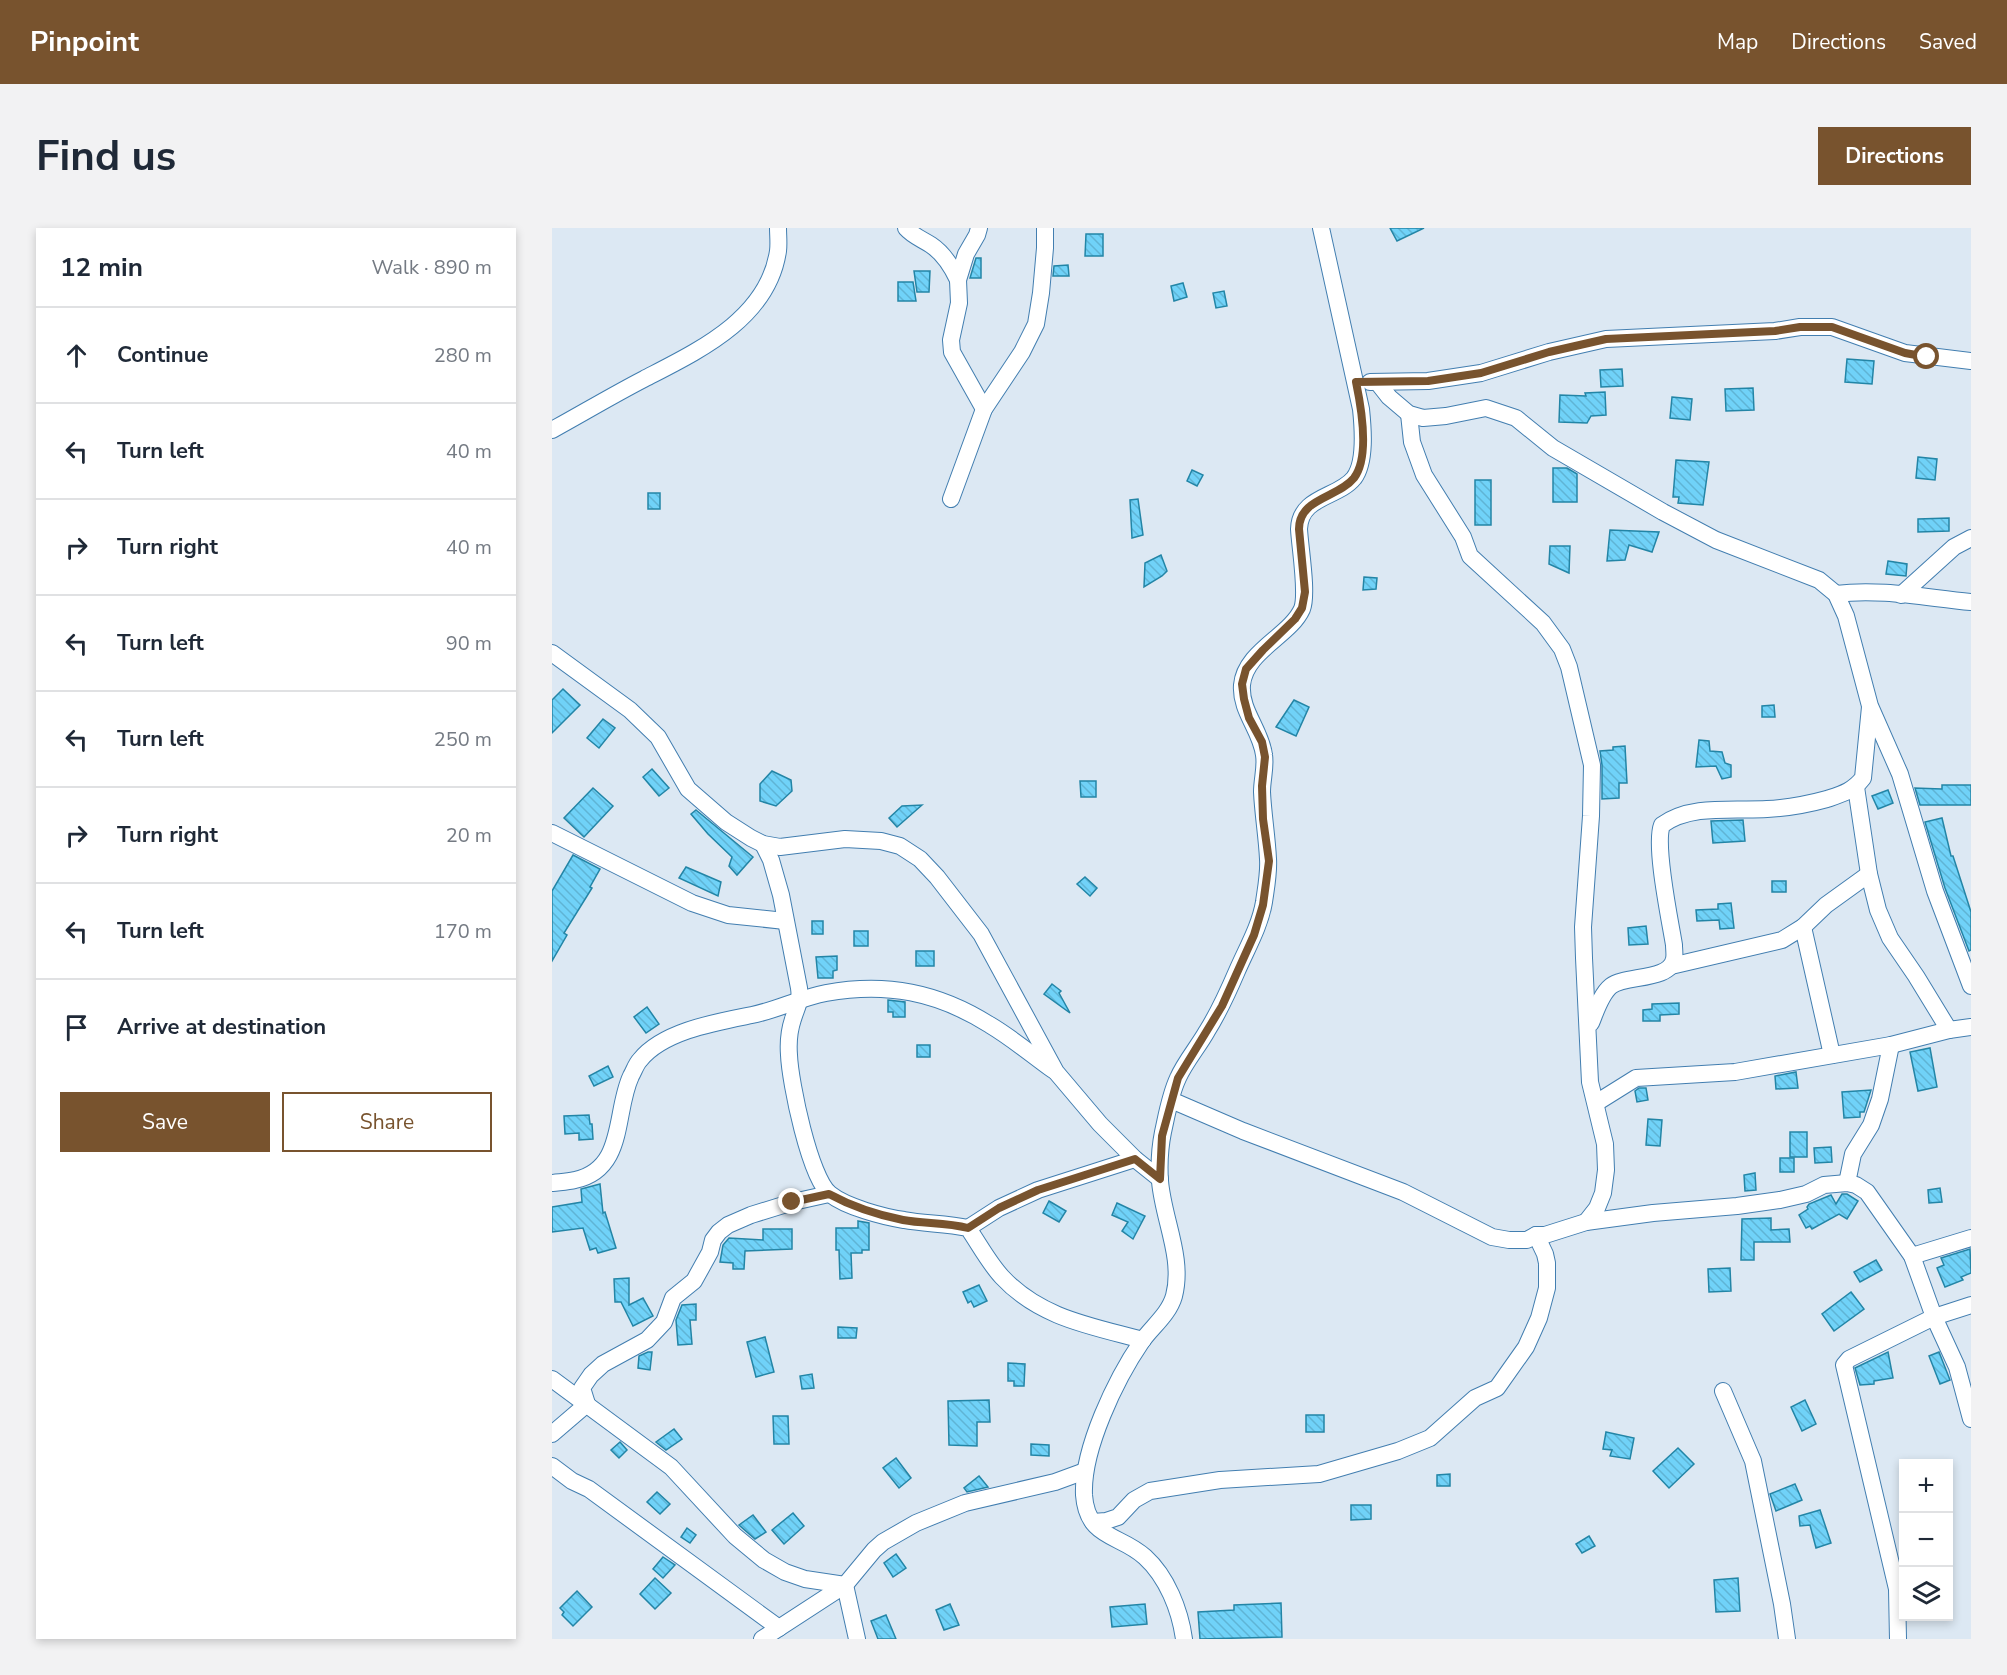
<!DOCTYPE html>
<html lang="en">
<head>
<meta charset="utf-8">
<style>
  :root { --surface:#fff; --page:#f2f2f3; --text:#1f2937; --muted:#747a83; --line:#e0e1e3; --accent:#78532e }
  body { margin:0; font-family:"Nunito Sans",sans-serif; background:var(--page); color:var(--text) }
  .controls { position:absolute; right:18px; bottom:18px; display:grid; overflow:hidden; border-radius:0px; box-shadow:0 3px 9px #0003 }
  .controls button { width:54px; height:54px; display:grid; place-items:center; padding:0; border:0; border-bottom:2px solid var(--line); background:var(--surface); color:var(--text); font:30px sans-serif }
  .stop { position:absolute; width:18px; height:18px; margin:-14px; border:4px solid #78532e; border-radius:50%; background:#fff }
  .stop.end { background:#78532e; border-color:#fff; box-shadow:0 2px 6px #0008 }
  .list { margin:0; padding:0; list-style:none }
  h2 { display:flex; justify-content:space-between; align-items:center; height:78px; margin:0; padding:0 24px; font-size:26px }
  h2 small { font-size:20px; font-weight:400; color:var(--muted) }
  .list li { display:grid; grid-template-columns:39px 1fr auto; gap:18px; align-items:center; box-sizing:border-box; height:96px; padding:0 24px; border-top:2px solid var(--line) }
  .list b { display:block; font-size:22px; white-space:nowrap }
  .list em { font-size:20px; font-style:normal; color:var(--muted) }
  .actions { display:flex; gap:12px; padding:18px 24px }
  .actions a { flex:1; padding:14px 0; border:2px solid var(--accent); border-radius:0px; text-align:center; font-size:21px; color:var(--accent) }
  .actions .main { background:var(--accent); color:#fff }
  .icon { flex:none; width:33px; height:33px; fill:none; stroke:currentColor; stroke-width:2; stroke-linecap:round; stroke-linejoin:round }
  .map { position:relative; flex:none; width:1419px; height:1411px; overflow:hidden; border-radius:0px }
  header { display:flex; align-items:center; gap:36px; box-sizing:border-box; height:84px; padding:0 30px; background:var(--accent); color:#fff }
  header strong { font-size:28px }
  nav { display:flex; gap:33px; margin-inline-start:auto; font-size:21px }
  .intro { display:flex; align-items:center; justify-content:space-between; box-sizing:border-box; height:144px; padding:0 36px }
  h1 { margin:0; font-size:42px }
  .button { padding:15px 27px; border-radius:0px; background:var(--accent); color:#fff; font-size:21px; font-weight:700 }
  main { display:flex; gap:36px; padding:0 36px }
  aside { flex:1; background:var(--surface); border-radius:0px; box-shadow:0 3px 9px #0003 }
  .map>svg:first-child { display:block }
  .building { fill:url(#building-back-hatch); stroke:#2385a6; stroke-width:1.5 }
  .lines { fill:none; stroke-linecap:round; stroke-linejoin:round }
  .minor-casing { stroke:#427eb0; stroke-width:18 }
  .minor { stroke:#fff; stroke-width:16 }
  .route { stroke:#78532e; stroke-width:8 }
</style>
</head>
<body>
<header>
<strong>Pinpoint</strong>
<nav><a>Map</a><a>Directions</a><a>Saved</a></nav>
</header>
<div class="intro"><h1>Find us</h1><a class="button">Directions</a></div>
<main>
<aside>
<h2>12 min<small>Walk · 890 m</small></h2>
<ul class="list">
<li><svg class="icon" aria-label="ahead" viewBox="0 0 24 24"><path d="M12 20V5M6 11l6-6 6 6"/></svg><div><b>Continue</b></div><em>280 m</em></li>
<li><svg class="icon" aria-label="left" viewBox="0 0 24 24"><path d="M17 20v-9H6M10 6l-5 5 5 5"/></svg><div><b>Turn left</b></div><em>40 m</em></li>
<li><svg class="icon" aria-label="right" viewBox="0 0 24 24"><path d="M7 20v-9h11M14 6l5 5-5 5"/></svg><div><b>Turn right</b></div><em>40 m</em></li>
<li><svg class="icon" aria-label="left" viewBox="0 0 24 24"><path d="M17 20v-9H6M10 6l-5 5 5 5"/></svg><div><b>Turn left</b></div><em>90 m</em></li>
<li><svg class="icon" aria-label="left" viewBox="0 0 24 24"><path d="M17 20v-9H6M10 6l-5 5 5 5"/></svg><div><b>Turn left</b></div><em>250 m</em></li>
<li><svg class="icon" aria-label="right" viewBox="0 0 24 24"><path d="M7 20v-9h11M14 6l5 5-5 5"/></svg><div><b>Turn right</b></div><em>20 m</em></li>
<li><svg class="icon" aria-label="left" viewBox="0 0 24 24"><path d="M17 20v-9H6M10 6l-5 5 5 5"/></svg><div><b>Turn left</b></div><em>170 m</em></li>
<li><svg class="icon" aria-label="arrive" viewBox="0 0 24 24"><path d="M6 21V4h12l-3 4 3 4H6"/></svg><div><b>Arrive at destination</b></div></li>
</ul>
<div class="actions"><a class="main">Save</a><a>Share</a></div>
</aside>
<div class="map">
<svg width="1419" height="1411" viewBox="0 0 1419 1411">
  <defs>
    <pattern id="building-back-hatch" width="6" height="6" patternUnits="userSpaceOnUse" patternTransform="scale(1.5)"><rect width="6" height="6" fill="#70d2f8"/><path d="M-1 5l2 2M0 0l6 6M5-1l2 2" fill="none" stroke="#5fb4d5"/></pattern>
  </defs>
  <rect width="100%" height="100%" fill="#dce8f3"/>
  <g class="building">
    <polygon points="838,0 872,0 845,13"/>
    <polygon points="534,6 551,6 551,28 533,28"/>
    <polygon points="424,30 429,30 429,50 418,50"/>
    <polygon points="516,37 517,48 501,48 502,38"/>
    <polygon points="362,43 378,43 377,64 365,64"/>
    <polygon points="346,54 361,54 364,73 346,73"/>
    <polygon points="631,55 635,69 622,73 619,58"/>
    <polygon points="672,63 675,78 664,80 661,65"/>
    <polygon points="1295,131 1322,133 1320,156 1293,154"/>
    <polygon points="1070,141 1071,158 1049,159 1048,142"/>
    <polygon points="1201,160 1202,182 1174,183 1173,161"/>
    <polygon points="1053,164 1054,187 1039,188 1035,195 1007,194 1008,167 1034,168 1033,165"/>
    <polygon points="1120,169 1140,171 1138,192 1118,190"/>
    <polygon points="1366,229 1385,231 1383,252 1364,250"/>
    <polygon points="1124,232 1157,234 1151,277 1126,275 1127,269 1121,269"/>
    <polygon points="1001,240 1015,240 1025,246 1025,274 1001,274"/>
    <polygon points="640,242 651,247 645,258 635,253"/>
    <rect x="923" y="252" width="16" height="45"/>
    <rect x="96" y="265" width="12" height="16"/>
    <polygon points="586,271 591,307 580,310 578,272"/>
    <polygon points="1397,290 1397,303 1366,304 1366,291"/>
    <polygon points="1058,302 1107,304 1100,324 1077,317 1073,332 1055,333"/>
    <polygon points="998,318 1018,318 1017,345 997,336"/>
    <polygon points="609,327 615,343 610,348 592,359 593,335"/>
    <polygon points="1336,333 1355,336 1354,348 1334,346"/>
    <polygon points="812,349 825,350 824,361 811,362"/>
    <polygon points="11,461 28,477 0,505 0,472"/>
    <polygon points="742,472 757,479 744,508 724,499"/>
    <polygon points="1222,477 1223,489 1210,489 1210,478"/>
    <polygon points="51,491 63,500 47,520 35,510"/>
    <polygon points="1147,512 1157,513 1158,523 1170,524 1173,535 1179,537 1179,549 1170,551 1164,538 1144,539"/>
    <polygon points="1073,518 1075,555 1067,555 1067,570 1050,571 1050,537 1048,523 1061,522 1061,519"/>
    <polygon points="100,541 117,560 107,568 91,549"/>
    <polygon points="220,543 239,552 240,563 224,578 208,573 208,556"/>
    <polygon points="528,553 544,553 544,569 529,569"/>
    <polygon points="1390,557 1419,557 1419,577 1368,577 1363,560 1390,561"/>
    <polygon points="41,560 61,578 32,609 12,590"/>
    <polygon points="1336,562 1341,575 1326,581 1320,568"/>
    <polygon points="370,577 345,599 337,590 350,578"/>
    <polygon points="144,582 201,629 185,647 177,638 180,629 156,606 139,586"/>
    <polygon points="1390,590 1399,628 1401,628 1419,684 1419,722 1417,723 1393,660 1373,594"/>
    <polygon points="1191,592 1193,613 1161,615 1159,593"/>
    <polygon points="21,627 48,641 38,659 40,660 12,705 15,707 0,733 0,663"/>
    <polygon points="134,639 169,654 166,668 127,650"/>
    <polygon points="533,649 545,660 538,668 525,656"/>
    <rect x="1220" y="653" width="14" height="11"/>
    <polygon points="1179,675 1182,700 1168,701 1167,692 1145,693 1144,682 1166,681 1166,676"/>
    <rect x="260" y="693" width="11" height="13"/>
    <polygon points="1094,698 1096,716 1077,717 1076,700"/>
    <rect x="302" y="703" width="14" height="15"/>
    <rect x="364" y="723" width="18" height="15"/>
    <polygon points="285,728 285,742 281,743 281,750 266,750 264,729"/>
    <polygon points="500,756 509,763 507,765 518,785 492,766"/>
    <polygon points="336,772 353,774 353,789 341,789 341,784 336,784"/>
    <polygon points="1127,775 1127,786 1108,787 1108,793 1091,793 1091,782 1100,781 1100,776"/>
    <polygon points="95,779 107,796 94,805 82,789"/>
    <rect x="365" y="817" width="13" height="12"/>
    <polygon points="1378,820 1385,859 1366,863 1358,824"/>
    <polygon points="56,838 61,849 42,858 37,848"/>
    <polygon points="1244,844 1246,860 1224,861 1223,848"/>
    <polygon points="1087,860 1094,860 1096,872 1085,874 1083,863"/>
    <polygon points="1319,862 1312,884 1308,884 1308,889 1292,890 1290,864"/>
    <polygon points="37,887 38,896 40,896 41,911 27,912 27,905 13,906 12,888"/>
    <polygon points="1096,891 1110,892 1108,918 1094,917"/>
    <rect x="1238" y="904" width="17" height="25"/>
    <polygon points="1279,919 1280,934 1263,935 1262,920"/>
    <rect x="1228" y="930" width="14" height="14"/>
    <polygon points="1203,945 1204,962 1193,963 1192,947"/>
    <polygon points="48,956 51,985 53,984 64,1020 46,1025 44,1020 38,1022 31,1000 0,1004 0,979 30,974 29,961"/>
    <polygon points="1388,960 1390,974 1377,975 1376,962"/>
    <polygon points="1290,966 1295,966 1306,973 1295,991 1287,986 1260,1001 1258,998 1254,1000 1247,987 1256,981 1255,979 1257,976 1279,967 1284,976"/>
    <polygon points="497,973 514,983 507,994 491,985"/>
    <polygon points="565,975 593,988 581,1011 570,1003 576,994 560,987"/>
    <polygon points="1219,990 1219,1002 1237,1001 1238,1014 1202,1014 1202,1032 1189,1032 1190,991"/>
    <polygon points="306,993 317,995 317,1022 310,1022 310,1025 299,1025 300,1050 288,1051 287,1022 284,1022 284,1000 306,1000"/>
    <polygon points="211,1001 240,1001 240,1021 193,1023 192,1041 181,1041 181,1035 168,1034 171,1017 177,1010 211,1012"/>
    <polygon points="1418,1021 1419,1045 1409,1049 1411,1052 1393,1059 1385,1040 1392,1037 1389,1030"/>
    <polygon points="1324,1032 1330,1042 1308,1054 1302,1044"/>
    <polygon points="1178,1040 1179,1063 1157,1064 1156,1041"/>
    <polygon points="77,1050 77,1077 91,1070 101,1088 81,1098 69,1074 63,1074 62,1051"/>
    <polygon points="427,1057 435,1073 422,1079 419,1073 416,1075 411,1064"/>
    <polygon points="1299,1064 1312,1081 1282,1103 1270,1086"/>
    <polygon points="144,1076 144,1092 138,1092 140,1116 126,1117 124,1092 130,1077"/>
    <polygon points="286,1099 305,1100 304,1110 286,1110"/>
    <polygon points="213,1109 222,1144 204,1149 195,1114"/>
    <polygon points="96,1124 100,1124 98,1142 86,1140 87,1128"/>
    <polygon points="1336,1124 1341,1150 1322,1153 1322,1156 1308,1157 1303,1140"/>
    <polygon points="1387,1124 1398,1152 1388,1156 1377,1128"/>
    <polygon points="456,1135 473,1136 472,1158 462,1158 462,1153 456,1153"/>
    <polygon points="260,1146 262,1160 250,1161 248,1148"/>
    <polygon points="437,1172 438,1194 425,1194 425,1218 397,1217 396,1173"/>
    <polygon points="1253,1172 1264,1196 1250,1203 1239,1179"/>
    <rect x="754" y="1187" width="18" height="17"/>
    <polygon points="221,1188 236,1188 237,1216 222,1216"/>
    <polygon points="122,1201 130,1211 114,1222 104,1214"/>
    <polygon points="1054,1204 1082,1210 1078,1231 1058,1228 1060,1222 1051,1221"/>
    <polygon points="68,1214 75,1222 67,1230 59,1222"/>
    <polygon points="479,1216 497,1217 497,1228 479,1227"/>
    <polygon points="1126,1220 1142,1236 1117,1260 1101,1243"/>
    <polygon points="344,1230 359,1250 347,1260 331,1240"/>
    <polygon points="898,1246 898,1258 885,1258 885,1247"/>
    <polygon points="427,1248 436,1259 415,1264 412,1260"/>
    <polygon points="1243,1256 1250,1272 1224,1283 1218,1266"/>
    <polygon points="105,1264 118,1276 108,1286 95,1274"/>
    <polygon points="799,1277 819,1277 819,1291 799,1292"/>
    <polygon points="1268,1282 1279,1315 1264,1320 1258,1297 1248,1298 1247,1288"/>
    <polygon points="241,1285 252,1298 232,1316 220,1302"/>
    <polygon points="201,1287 214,1304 203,1311 187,1297"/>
    <polygon points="135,1300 144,1307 138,1315 129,1309"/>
    <polygon points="1037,1308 1043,1318 1030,1325 1024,1316"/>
    <polygon points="344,1326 354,1340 341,1349 332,1335"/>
    <polygon points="111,1329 123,1337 111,1350 101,1341"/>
    <polygon points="103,1350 119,1365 103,1381 88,1366"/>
    <polygon points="1186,1350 1188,1383 1164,1384 1162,1352"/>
    <polygon points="25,1363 40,1379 21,1398 10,1387 12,1384 8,1380"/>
    <polygon points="729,1375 730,1409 648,1411 646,1384 682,1382 682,1377"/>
    <polygon points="398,1376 407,1397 392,1402 384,1382"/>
    <polygon points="593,1376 595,1396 560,1399 558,1379"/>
    <polygon points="334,1387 344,1411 326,1411 319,1393"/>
  </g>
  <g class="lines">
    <defs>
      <g id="minor">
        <path d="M354,0C361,8 370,11 379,17C391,25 400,39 406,52"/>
        <polyline points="427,0 425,7 414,26 406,52 407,75 399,112 400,124 432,181"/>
        <polyline points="818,154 876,153 929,145 997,124 1054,111 1223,103 1248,99 1280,99 1353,125 1419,133"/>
        <polyline points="826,155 837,169 857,186 871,190 894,188 934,180 964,190 1001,220 1111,284 1164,312 1267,352 1284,366 1294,388 1318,478 1348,546 1383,663 1419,758"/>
        <polyline points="857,186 860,214 872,247 911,309 918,328 991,395 1010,421 1017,439 1040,537 1039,588 1031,699 1032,730 1038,854 1053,916 1054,942 1051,965 1045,980 1034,994"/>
        <path d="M0,202C31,185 61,167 92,151C146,123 216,91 226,23C227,16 226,7 226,0"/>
        <polyline points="399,271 432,181 470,124 484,96 489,65 493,20 493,0"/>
        <path d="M1284,366C1328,360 1375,370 1419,374"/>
        <polyline points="1349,367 1402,319 1419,310"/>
        <polyline points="0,425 78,482 106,509 136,561 174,594 199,610 211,616 228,619 293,611 329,613 348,618 368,631 385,649 429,706 504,844 548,896 583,931 608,951"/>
        <polyline points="1304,559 1317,646 1326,682 1338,710 1364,748 1397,802"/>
        <polyline points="0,605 140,675 176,687 233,693"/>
        <path d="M211,616L219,632L229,667L247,760C249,774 245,778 241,791C237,803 236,814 237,827C238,854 258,951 278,966C294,979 332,989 352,992C373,996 394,995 416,1000C427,1016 437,1035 450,1049C488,1090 539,1098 591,1112"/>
        <polyline points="1251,699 1280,827"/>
        <polyline points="1119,738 1230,712 1251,699 1274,677 1317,646"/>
        <path d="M1039,795C1044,783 1049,766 1059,758C1073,747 1118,753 1122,731C1123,727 1122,721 1122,717C1118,692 1102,617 1110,597C1139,576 1181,583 1215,581C1234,580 1257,576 1275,571C1290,566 1301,563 1311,550L1318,479"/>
        <polyline points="619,872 691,903 851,964 940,1009 957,1012 975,1012 984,1007 993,1007 1034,994 1101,985 1185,978 1228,972 1254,966 1272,957 1295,955 1304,957 1315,964 1360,1028 1382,1089 1405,1139 1419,1191"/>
        <polyline points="1044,875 1084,850 1183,844 1339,817 1397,802 1419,799"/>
        <path d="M0,955C7,954 15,954 23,952C74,941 62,884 79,848C82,843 84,836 88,832C111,803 165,794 200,787C225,782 248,770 274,765C334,754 386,764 438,797C460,810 480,827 501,842"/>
        <polyline points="1295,955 1301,926 1319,897 1328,871 1339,817"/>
        <polyline points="416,1000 447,980 486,962 583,931"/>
        <polyline points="1360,1028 1419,1010"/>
        <polyline points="0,1151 119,1239 183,1308 212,1332 233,1344 253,1351 293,1357 305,1411"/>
        <polyline points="1171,1163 1201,1233 1230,1376 1235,1411"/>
        <polyline points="35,1176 30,1160 39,1147 51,1136 95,1112 112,1094 121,1070 142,1053 158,1024 161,1012 167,1004 176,997 199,987 241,974 277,966"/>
        <polyline points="0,1206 35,1176"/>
        <polyline points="0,1238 20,1253 37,1261 227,1400"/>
        <polyline points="541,1294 554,1293 566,1289 582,1272 598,1263 668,1252 767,1246 846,1223 878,1210 923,1170 945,1160 974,1119 987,1090 995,1060 995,1035 993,1026 984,1007"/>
        <polyline points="210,1411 293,1357 322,1322 331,1314 364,1295 413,1275 503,1254 533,1243"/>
        <path d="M632,1411C628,1382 615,1349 593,1329C568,1306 535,1311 532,1267C530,1221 564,1151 590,1113C600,1099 617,1086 622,1068C632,1030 611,991 608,953C607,938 608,919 611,904C615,886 618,867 626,850C633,834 646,819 655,803C667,784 676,764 685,743C695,720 708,698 712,674C714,660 717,645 716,631C715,609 711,586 710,564C710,551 714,539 712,527C709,502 688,483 690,457C693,423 738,408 750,381C756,366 748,320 747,301C748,268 786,270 802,250C814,234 811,200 809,181L769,0"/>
        <polyline points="1346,1411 1345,1361 1292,1137 1297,1131 1382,1089 1419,1077"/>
      </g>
    </defs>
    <use href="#minor" class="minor-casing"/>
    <use href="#minor" class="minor"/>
  </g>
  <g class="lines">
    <path class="route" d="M240,974L277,966C299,978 326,987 351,992C373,996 394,994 416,1000L447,980L486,962L583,931L608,951L610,908L626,850L670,778L702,707L711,677L717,633L711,591L710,558L713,529L710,514L697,490L692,471L690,456L694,441L711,422L743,391L750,380L753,364L747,301C747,270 786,270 802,250C818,229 809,178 804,154L876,153L929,145L997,124L1054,111L1223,103L1248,99H1280L1353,125L1375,129"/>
  </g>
</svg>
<div class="controls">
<button>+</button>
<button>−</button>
<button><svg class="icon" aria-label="layers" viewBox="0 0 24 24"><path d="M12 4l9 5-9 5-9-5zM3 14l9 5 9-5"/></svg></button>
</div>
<div class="stop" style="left:1375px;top:129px"></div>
<div class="stop end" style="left:240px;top:974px"></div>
</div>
</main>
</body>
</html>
